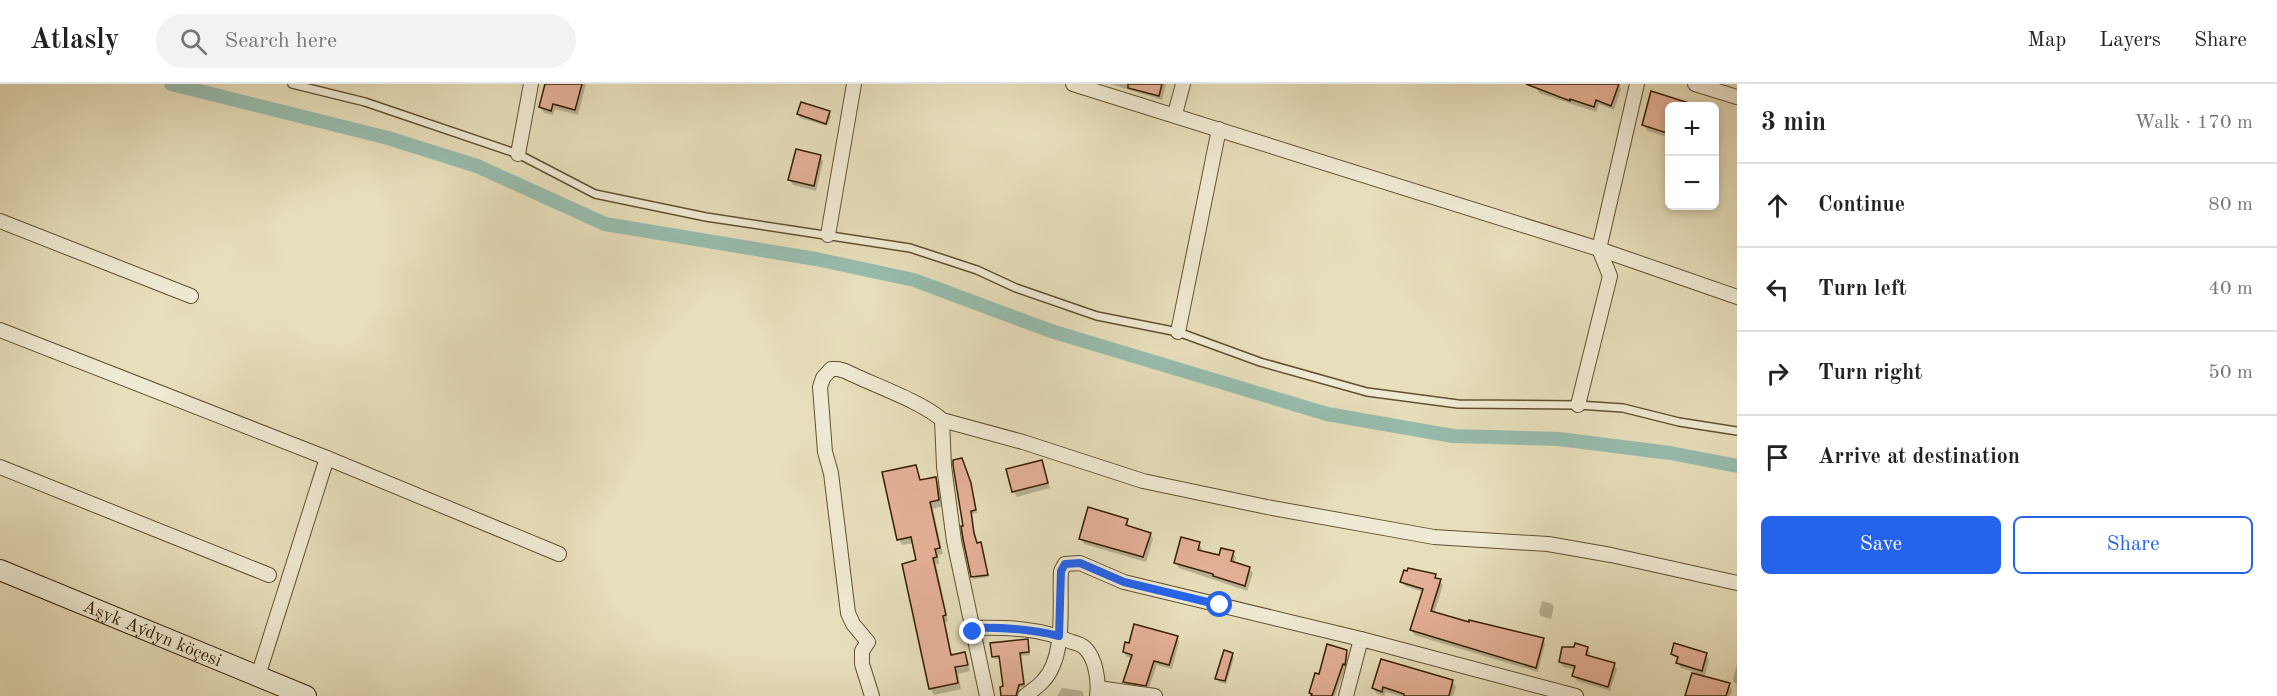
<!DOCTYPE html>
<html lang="en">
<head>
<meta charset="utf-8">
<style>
  :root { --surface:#fff; --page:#f2f2f2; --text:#222; --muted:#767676; --line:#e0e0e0; --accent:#2563eb }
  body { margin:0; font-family:"Old Standard TT",serif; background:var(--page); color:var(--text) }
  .controls { position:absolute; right:18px; top:18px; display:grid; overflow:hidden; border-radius:9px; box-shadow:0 3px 9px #0003 }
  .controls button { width:54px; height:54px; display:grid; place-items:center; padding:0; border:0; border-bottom:2px solid var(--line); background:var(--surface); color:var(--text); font:30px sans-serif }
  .stop { position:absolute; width:18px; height:18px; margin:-14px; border:4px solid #2563eb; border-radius:50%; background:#fff }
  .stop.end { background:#2563eb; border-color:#fff; box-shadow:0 2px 6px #0008 }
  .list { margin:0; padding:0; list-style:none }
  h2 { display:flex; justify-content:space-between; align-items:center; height:78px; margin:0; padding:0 24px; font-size:26px }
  h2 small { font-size:20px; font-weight:400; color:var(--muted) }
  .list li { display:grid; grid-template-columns:39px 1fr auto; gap:18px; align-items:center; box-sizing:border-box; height:84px; padding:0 24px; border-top:2px solid var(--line) }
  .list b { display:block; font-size:22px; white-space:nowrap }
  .list em { font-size:20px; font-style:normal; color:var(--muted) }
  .actions { display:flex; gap:12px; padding:18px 24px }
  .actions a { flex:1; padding:14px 0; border:2px solid var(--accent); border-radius:9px; text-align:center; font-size:21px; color:var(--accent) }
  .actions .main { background:var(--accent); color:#fff }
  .icon { flex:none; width:33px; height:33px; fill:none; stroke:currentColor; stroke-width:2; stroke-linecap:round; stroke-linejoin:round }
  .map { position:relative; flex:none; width:1737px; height:612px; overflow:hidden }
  header { display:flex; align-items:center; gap:36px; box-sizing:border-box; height:84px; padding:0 30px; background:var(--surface); border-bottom:2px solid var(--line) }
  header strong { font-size:28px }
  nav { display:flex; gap:33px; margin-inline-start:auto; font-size:21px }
  .search { width:420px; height:54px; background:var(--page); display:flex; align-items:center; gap:15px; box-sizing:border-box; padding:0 21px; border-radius:33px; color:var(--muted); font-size:22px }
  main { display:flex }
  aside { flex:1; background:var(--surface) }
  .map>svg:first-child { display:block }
  .shadow { fill:#0003 }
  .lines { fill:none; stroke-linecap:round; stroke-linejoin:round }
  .canal { stroke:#97bcad; stroke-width:14 }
  .building { fill:#e5b198; stroke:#362000; stroke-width:1.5 }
  .lane-casing { stroke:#62502f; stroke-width:10 }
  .street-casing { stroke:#62502f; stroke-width:16 }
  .secondary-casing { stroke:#362000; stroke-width:22 }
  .lane { stroke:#efead3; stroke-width:7 }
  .street { stroke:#efead3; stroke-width:14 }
  .secondary { stroke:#efead3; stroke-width:20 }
  .route { stroke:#2563eb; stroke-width:8 }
  .labels { text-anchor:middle; stroke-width:4.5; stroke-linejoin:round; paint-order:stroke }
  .street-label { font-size:18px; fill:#362000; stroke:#efead3 }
</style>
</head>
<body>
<header>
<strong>Atlasly</strong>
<div class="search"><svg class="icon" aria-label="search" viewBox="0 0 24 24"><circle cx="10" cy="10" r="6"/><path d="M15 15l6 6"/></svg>Search here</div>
<nav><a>Map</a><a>Layers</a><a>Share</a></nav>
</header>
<main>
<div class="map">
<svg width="1737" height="612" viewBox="0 0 1737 612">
  <rect width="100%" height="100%" fill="#e7debb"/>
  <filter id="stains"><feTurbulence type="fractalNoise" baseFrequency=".00333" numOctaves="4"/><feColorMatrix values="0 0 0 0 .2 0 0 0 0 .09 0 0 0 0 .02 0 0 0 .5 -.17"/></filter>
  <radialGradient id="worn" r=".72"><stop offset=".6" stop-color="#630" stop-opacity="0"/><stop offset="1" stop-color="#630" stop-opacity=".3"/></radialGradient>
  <g class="shadow">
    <polygon points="547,0 586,0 578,31 555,25 553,31 544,29 540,23"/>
    <polygon points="1111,0 1166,0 1162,16"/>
    <polygon points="1537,0 1618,0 1621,5 1614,26 1599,20 1596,28 1539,9 1536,4"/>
    <polygon points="1652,9 1680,18 1683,22 1670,22 1670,54 1647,47 1644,41"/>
    <polygon points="829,28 831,32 827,42 800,34 798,30"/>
    <polygon points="820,72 823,78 816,107 793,101 790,96"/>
    <polygon points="963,378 972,404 977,429 971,430 975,453 977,461 981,460 982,463 989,493 974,495 972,493 965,443"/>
    <polygon points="1041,378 1050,404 1017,413 1013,407"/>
    <polygon points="915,382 921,398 936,394 939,401 942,422 933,425 943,470 938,471 939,480 936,480 948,537 945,538 952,572 964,569 970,587 958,590 961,605 934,611 930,604 918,478 914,459 902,461 899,455"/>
    <polygon points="1127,436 1129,444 1150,450 1153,455 1146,478 1084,460 1081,454"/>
    <polygon points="1199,459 1202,465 1201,468 1220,473 1233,469 1236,474 1234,479 1249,484 1253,489 1247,507 1179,484 1176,479"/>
    <polygon points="1435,492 1443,501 1434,530 1470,540 1543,555 1545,560 1538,588 1414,551 1412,546 1423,508 1405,502 1402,498"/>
    <polygon points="1542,517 1552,520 1554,523 1551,535 1541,532 1539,529"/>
    <polygon points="1177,553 1179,558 1172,585 1157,581 1148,606 1127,603 1124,598 1132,574 1127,573 1124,568"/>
    <polygon points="1027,557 1030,571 1020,572 1025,603 1020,603 1018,612 1002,612 1005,603 1001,575 995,575 993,572"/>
    <polygon points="1587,564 1590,569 1589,573 1614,580 1617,585 1610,607 1577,597 1574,592 1576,586 1563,583 1560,578"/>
    <polygon points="1346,567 1348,570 1346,583 1335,612 1310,612 1316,591 1320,592"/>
    <polygon points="1232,570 1234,574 1226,600 1219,598 1217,594"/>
    <polygon points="1673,570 1706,571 1709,576 1704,594 1729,601 1732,606 1730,612 1687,612 1694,588 1681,584 1678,579 1679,576"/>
    <polygon points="1382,577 1452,598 1456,603 1453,612 1399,612 1386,608 1384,612 1377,610 1373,604"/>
    <polygon points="1737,580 1737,602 1733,596"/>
    <polygon points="1062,604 1082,607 1084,612 1057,612"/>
  </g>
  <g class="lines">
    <polyline class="canal" points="171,0 388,54 477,82 605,140 816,175 914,196 1051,247 1327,330 1453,352 1559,355 1670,369 1737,382"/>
  </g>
  <g class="building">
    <polygon points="545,0 582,0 575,26 553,20 551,27 539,23"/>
    <polygon points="1128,0 1162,0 1159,12 1128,4"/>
    <polygon points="1526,0 1619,0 1611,22 1596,16 1594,23 1570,15 1570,17"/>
    <polygon points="1651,7 1692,20 1691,22 1670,22 1670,50 1642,41"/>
    <polygon points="801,18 830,27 826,40 797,30"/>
    <polygon points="796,65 821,71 814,102 788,96"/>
    <polygon points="962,374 971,399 976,426 971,427 974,449 977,459 981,458 988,491 971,493 963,455 961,442 963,442 953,381 953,376"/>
    <polygon points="1042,376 1048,399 1012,408 1006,385"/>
    <polygon points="916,381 920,396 936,393 939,416 930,418 940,464 935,465 937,473 933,474 946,531 943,532 951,571 965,568 968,581 955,583 958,599 929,605 902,480 916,476 911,453 897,456 882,388"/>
    <polygon points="1088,423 1128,435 1126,441 1151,449 1143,473 1079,455"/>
    <polygon points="1181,453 1200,458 1198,466 1219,471 1221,464 1234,467 1231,477 1250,483 1245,502 1213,492 1213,490 1174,479"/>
    <polygon points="1408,484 1436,490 1435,494 1441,495 1431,527 1469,538 1469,536 1544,554 1536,584 1410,546 1423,505 1400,498 1404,486 1407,487"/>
    <polygon points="1134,540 1178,552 1169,581 1154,577 1146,602 1123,598 1132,571 1123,568 1125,558 1129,559"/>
    <polygon points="1028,555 1029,568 1020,569 1024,600 1019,601 1016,612 1001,612 1000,603 1003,602 999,572 992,573 990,559"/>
    <polygon points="1575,559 1588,563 1586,571 1615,579 1608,603 1572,592 1575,582 1559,578 1562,563 1574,563"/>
    <polygon points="1674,559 1707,569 1702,587 1676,579 1678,573 1671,570"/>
    <polygon points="1327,560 1347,566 1345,581 1343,580 1332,612 1311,612 1312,610 1309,609 1315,589 1319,590"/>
    <polygon points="1224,566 1233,569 1225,597 1215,595"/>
    <polygon points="1381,575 1453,596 1449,612 1404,612 1404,610 1383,603 1382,608 1372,604"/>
    <polygon points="1692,589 1730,599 1726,612 1685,612"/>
  </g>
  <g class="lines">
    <defs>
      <polyline id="lane" points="292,0 365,18 518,70 595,110 706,133 910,164 977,186 1016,204 1097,232 1178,248 1260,278 1367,308 1458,320 1578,321 1623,324 1679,338 1737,347"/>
      <g id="street">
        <polyline points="1073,0 1599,165 1737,213"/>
        <polyline points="1695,0 1737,13"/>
        <polyline points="1175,30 1183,0"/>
        <polyline points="518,70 531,0"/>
        <polyline points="0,137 191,212"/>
        <polyline points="828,151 854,0"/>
        <polyline points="0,246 327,374 559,470"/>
        <polyline points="1178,248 1219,45"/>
        <polyline points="1578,321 1610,192 1599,165 1637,0"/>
        <polyline points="942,336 944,382 954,457 987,612"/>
        <polyline points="0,383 269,491"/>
        <path d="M972,544C1007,543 1040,544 1072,558C1076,559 1082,561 1085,564C1096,575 1099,597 1097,612"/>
        <polyline points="258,592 327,374"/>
        <polyline points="1098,604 1155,612"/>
        <path d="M872,612L862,580V567L868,558L853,540L848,529L831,389L825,368L820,303L823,294L831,285H838L845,287C871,300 923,318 942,336L1023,358L1143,397L1267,423L1434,453L1548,460L1611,471L1737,499"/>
        <path d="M1025,612C1031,607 1038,603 1043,597C1067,572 1059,519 1061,487L1065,480L1080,479L1124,498L1361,555"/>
        <polyline points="1346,612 1361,555 1576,612"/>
      </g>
      <g id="secondary">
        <path id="s1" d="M0,486L306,612"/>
      </g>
    </defs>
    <use href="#lane" class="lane-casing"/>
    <use href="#street" class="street-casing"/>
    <use href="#secondary" class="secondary-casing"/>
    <use href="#lane" class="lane"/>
    <use href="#street" class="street"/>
    <use href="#secondary" class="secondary"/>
  </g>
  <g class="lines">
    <path class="route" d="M973,548L972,544C1002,543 1030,545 1059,552L1061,487L1065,480L1080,479L1124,498L1220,521"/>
  </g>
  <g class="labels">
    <g class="street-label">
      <text dy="6" stroke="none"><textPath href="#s1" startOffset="165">Aşyk Aýdyn köçesi</textPath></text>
    </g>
  </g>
  <rect width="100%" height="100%" filter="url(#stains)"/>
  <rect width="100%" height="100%" fill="url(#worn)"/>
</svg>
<div class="controls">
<button>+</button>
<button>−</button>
</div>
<div class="stop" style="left:1220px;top:521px"></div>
<div class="stop end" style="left:973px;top:548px"></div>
</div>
<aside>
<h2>3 min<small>Walk · 170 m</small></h2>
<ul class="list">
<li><svg class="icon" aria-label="ahead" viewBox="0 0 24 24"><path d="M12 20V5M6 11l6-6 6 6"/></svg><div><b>Continue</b></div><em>80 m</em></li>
<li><svg class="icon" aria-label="left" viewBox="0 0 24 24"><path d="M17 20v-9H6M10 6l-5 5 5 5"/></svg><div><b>Turn left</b></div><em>40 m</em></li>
<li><svg class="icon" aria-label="right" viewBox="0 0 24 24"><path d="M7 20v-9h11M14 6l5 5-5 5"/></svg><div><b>Turn right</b></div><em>50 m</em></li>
<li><svg class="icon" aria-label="arrive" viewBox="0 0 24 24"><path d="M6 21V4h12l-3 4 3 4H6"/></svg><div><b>Arrive at destination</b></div></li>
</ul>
<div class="actions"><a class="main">Save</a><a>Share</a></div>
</aside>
</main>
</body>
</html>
